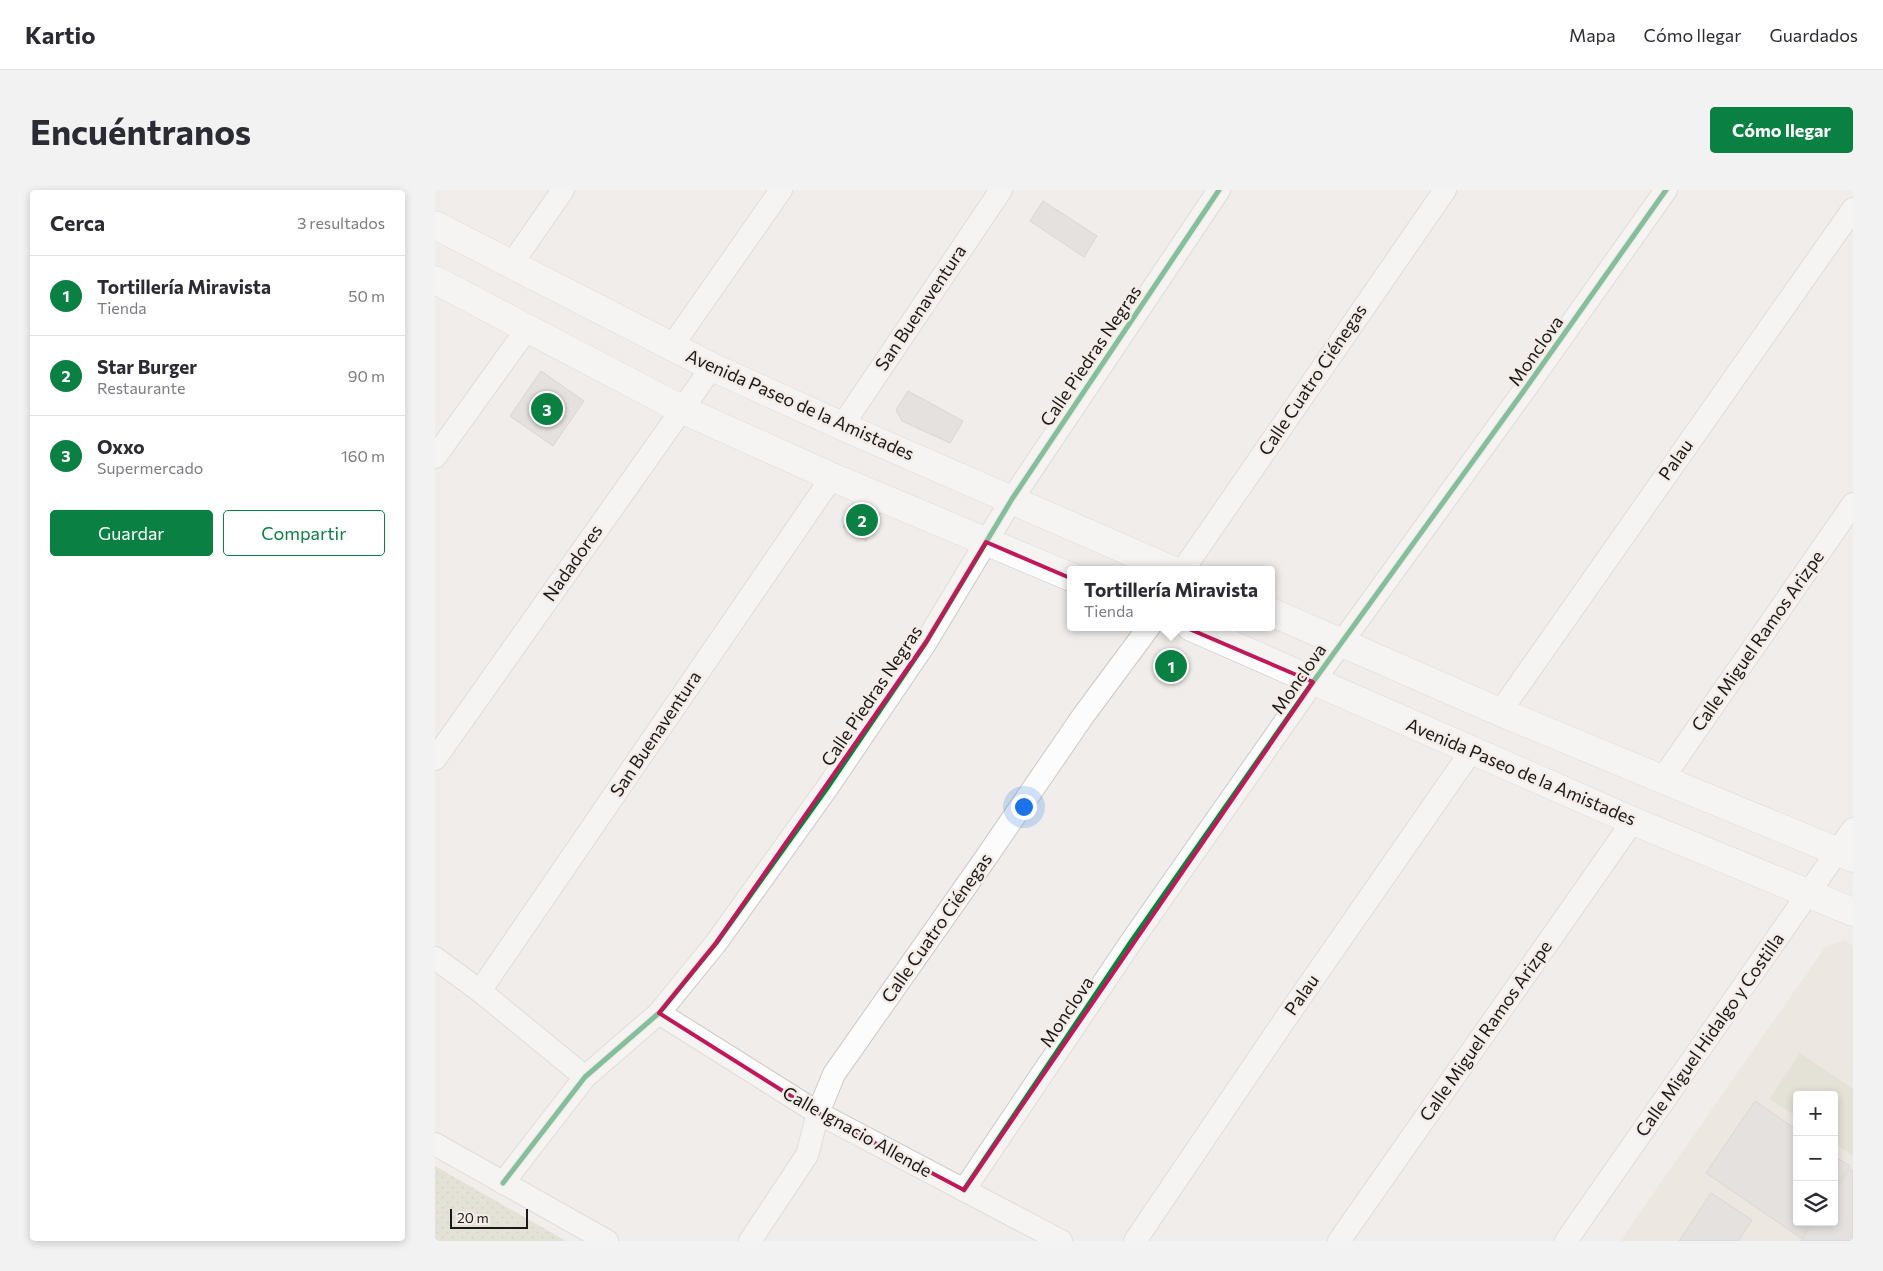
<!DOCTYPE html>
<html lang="es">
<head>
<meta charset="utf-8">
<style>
  :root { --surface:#fff; --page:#f2f2f3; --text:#2b2b33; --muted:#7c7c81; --line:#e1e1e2; --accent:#0b8043 }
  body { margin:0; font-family:Commissioner,sans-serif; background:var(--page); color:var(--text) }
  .controls { position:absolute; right:15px; bottom:15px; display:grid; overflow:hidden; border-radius:5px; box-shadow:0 2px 8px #0003 }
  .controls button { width:45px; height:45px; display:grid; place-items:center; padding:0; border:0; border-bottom:1px solid var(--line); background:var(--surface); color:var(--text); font:25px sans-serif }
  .scale { position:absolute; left:15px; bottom:12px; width:78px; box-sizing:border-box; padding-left:5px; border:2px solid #1b1817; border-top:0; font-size:14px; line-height:18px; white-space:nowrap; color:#1b1817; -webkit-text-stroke:4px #f4ece7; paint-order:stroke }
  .you { position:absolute; left:588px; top:616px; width:18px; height:18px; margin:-12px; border:4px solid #fff; border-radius:50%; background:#1a73e8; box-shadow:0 0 0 8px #1a73e833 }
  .badge { display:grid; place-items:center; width:32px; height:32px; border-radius:50%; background:var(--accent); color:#fff; font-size:16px; font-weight:700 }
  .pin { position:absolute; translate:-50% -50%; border:2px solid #fff; box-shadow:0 1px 5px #0006 }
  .popup { position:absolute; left:632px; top:376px; width:208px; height:65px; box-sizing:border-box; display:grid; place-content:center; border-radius:5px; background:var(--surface); filter:drop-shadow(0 1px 4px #0005); font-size:16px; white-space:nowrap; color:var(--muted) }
  .popup b { font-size:19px; color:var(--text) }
  .popup::after { content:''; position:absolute; left:50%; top:100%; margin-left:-10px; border:10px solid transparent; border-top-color:var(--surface) }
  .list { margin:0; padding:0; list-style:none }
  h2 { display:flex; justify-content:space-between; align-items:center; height:65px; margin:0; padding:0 20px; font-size:21px }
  h2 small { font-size:16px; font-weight:400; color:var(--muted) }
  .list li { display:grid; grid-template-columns:32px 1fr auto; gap:15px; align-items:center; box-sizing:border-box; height:80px; padding:0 20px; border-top:1px solid var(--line) }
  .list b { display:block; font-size:19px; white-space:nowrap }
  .list p { margin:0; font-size:16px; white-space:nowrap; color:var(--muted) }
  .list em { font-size:16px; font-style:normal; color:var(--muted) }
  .actions { display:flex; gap:10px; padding:15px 20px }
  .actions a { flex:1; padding:11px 0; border:1px solid var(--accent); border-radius:5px; text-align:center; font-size:18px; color:var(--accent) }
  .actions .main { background:var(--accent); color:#fff }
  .icon { flex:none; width:28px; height:28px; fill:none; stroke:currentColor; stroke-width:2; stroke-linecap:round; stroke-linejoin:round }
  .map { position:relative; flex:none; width:1418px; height:1051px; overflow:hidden; border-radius:5px }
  header { display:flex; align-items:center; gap:30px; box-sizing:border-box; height:70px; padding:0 25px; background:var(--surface); border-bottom:1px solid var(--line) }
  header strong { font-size:24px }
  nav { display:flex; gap:28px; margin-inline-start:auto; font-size:18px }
  .intro { display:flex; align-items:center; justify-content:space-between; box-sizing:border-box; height:120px; padding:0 30px }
  h1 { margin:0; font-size:35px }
  .button { padding:12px 22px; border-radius:5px; background:var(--accent); color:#fff; font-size:18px; font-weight:700 }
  main { display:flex; gap:30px; padding:0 30px }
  aside { flex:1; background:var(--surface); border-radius:5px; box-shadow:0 2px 8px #0003 }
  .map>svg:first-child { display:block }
  .built { fill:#e8e0d9; fill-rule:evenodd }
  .park { fill:url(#park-dots) }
  .pitch { fill:#d4d6c2 }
  .building { fill:#d6d3d0; stroke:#bebbb8 }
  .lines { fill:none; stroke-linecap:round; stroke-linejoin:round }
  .street-casing { stroke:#ccc9c6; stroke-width:24 }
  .secondary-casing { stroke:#ccc9c6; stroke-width:29 }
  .path { stroke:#cecccb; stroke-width:3; stroke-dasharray:2.5 4; stroke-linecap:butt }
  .street { stroke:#fdfcfc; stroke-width:22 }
  .secondary { stroke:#fdfcfc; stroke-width:28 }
  .cycleway-casing { stroke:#f4ece7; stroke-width:8 }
  .cycleway { stroke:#00873e; stroke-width:5 }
  .marked { fill:none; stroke:#c2185b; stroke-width:4; stroke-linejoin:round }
  .labels { text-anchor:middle; stroke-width:5; stroke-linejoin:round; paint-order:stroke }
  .street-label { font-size:18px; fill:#1b1817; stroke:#f4ece7 }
</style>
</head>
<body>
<header>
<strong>Kartio</strong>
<nav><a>Mapa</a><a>Cómo llegar</a><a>Guardados</a></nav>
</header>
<div class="intro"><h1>Encuéntranos</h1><a class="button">Cómo llegar</a></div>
<main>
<aside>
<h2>Cerca<small>3 resultados</small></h2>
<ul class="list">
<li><span class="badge">1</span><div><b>Tortillería Miravista</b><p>Tienda</p></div><em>50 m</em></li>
<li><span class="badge">2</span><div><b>Star Burger</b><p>Restaurante</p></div><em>90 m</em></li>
<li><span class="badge">3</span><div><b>Oxxo</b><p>Supermercado</p></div><em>160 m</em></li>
</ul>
<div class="actions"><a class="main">Guardar</a><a>Compartir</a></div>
</aside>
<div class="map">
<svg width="1418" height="1051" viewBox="0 0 1418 1051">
  <defs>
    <pattern id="park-dots" width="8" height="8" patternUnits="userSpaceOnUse" patternTransform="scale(1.25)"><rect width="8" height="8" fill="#d4d6c2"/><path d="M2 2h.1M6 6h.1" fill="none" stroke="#b5b7a6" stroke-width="1.8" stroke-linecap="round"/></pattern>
  </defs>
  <rect width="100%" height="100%" fill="#f1edea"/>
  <path class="built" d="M1409,750L1418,756V1051H1185L1390,757ZM1362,905H1399V1032H1362Z"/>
  <polygon class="park" points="0,976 131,1051 0,1051"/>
  <polygon class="pitch" points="1365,863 1418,899 1418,966 1399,953 1399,905 1362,905 1362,927 1334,909"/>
  <g class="building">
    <polygon points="608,11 662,46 649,67 595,31"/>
    <polygon points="106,181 149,211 118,256 75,226"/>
    <polygon points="473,201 528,231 515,253 467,231 461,220"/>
    <polygon points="433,315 446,322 431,351 408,337 418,322"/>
    <polygon points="735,462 749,469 736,493 721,483"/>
    <polygon points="1320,911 1362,940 1362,1032 1377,1032 1366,1048 1271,983"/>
    <polygon points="1399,966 1415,976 1399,999"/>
    <polygon points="1415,979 1418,981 1418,1051 1366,1051 1379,1032 1399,1032 1399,1002"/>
    <polygon points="1276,1003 1317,1030 1303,1051 1244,1051"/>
  </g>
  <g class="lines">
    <defs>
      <g id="street">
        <polyline points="76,75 128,0"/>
        <polyline points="237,156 346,0"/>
        <polyline points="407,236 566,0"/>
        <polyline points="0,267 92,139"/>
        <polyline points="748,380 1010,0"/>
        <polyline points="1065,522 1418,19"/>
        <polyline points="0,569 277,177"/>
        <polyline points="1228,588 1418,314"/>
        <polyline points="0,768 45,801 150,887"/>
        <polyline points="45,801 397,287"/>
        <polyline points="224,823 383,923 626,1051"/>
        <polyline points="0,954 172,1051"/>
        <polyline points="68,993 150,887 224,823 281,753 392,598 491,452 577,309 784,0"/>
        <polyline points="529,1000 696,752 878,492 1088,202 1231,0"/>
        <polyline points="315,1051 372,965 383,923 399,884 550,669 648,526 714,437"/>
        <polyline points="700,1051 851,828 1037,560"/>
        <polyline points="904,1051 1198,631"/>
        <polyline points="1131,1051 1418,639"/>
      </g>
      <g id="secondary">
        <polyline points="0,35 277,177 407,236 737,380"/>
        <polyline points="0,90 246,219 397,287 636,387"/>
        <polyline points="836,422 1065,522 1418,668"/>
        <polyline points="756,437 1198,631 1418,722"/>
      </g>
    </defs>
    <use href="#street" class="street-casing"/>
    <use href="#secondary" class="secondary-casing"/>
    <polyline class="path" points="0,1041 24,995"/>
    <use href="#street" class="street"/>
    <use href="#secondary" class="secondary"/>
    <defs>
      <g id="cycleway">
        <polyline points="68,993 150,887 224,823 281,753 392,598 491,452 577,309 784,0"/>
        <polyline points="529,1000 696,752 878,492 1088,202 1231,0"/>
      </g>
    </defs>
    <use href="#cycleway" class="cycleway-casing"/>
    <use href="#cycleway" class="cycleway"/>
  </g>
  <path d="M0 0H1418V1051H0ZM551,352L878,492L529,1000L383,923L224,823L281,753L491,452Z" fill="#f1edea" fill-opacity=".55" fill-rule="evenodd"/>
  <path class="marked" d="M551,352L878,492L529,1000L383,923L224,823L281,753L491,452Z"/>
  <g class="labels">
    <g class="street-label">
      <text transform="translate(486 118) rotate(-56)" y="6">San Buenaventura</text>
      <text transform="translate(1101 161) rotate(-55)" y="6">Monclova</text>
      <text transform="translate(656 166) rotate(-56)" y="6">Calle Piedras Negras</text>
      <text transform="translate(878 190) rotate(-56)" y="6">Calle Cuatro Ciénegas</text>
      <text transform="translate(365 215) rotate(24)" y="6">Avenida Paseo de la Amistades</text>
      <text transform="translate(1241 270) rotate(-55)" y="6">Palau</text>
      <text transform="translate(138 373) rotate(-55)" y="6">Nadadores</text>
      <text transform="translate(1323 451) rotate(-55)" y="6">Calle Miguel Ramos Arizpe</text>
      <text transform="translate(864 489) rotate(-55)" y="6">Monclova</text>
      <text transform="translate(437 506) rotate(-56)" y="6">Calle Piedras Negras</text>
      <text transform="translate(221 544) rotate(-56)" y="6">San Buenaventura</text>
      <text transform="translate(1086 582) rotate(23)" y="6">Avenida Paseo de la Amistades</text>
      <text transform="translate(502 738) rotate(-55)" y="6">Calle Cuatro Ciénegas</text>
      <text transform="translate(867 805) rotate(-55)" y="6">Palau</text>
      <text transform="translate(632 822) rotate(-56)" y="6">Monclova</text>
      <text transform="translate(1051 841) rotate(-55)" y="6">Calle Miguel Ramos Arizpe</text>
      <text transform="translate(1275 845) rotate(-55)" y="6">Calle Miguel Hidalgo y Costilla</text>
      <text transform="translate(422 942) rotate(29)" y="6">Calle Ignacio Allende</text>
    </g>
  </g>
</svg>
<div class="controls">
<button>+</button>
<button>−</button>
<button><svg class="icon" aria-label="layers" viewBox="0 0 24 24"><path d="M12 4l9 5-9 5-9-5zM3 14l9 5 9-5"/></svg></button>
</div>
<div class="scale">20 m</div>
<div class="you"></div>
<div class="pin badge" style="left:736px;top:476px">1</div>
<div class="popup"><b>Tortillería Miravista</b>Tienda</div>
<div class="pin badge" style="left:427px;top:330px">2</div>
<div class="pin badge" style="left:112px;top:219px">3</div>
</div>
</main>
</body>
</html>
